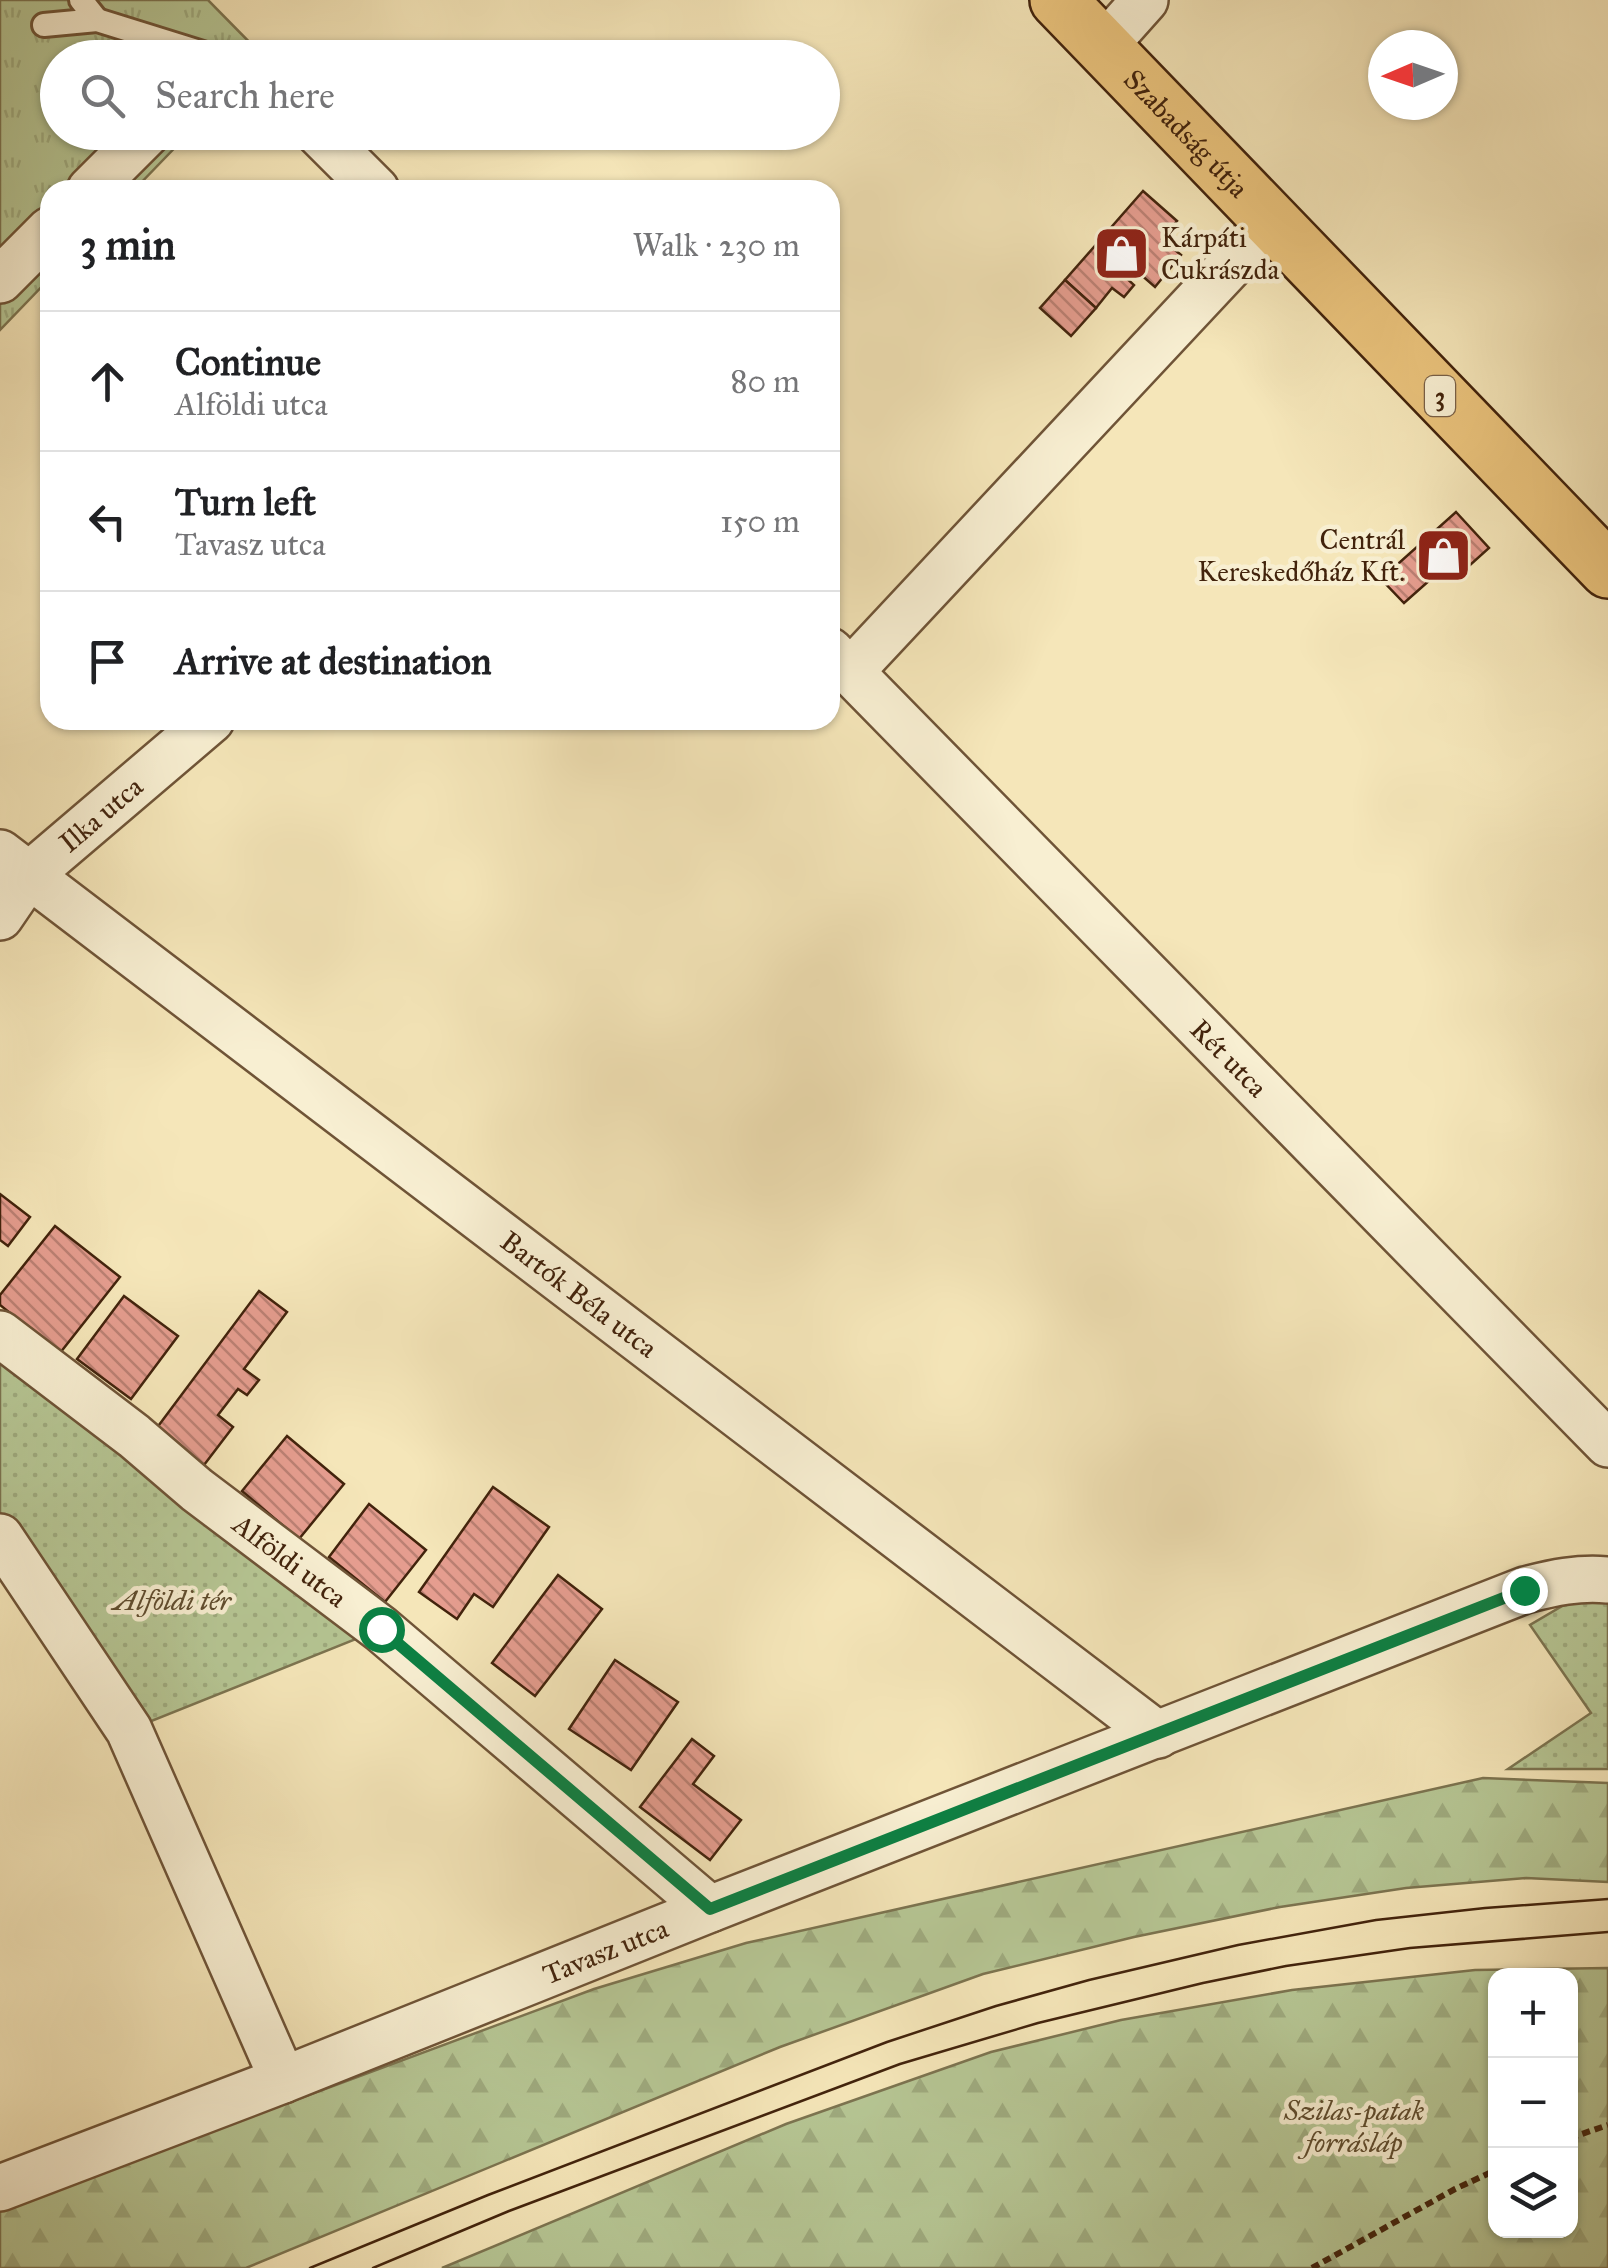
<!DOCTYPE html>
<html lang="en">
<head>
<meta charset="utf-8">
<style>
  :root { --surface:#fff; --page:#f2f2f2; --text:#202124; --muted:#757577; --line:#e0e0e0 }
  body { margin:0; font-family:"IM FELL Great Primer",serif; background:var(--page); color:var(--text) }
  .controls { position:absolute; right:30px; bottom:30px; display:grid; overflow:hidden; border-radius:20px; box-shadow:0 2px 8px #0004 }
  .controls button { width:90px; height:90px; display:grid; place-items:center; padding:0; border:0; border-bottom:2px solid var(--line); background:var(--surface); color:var(--text); font:50px sans-serif }
  .compass { position:absolute; left:1368px; top:30px; width:90px; height:90px; border-radius:50%; background:var(--surface); box-shadow:0 2px 8px #0004; rotate:268deg }
  .stop { position:absolute; width:30px; height:30px; margin:-22px; border:8px solid #0b8043; border-radius:50%; background:#fff }
  .stop.end { background:#0b8043; border-color:#fff; box-shadow:0 2px 10px #0008 }
  .list { margin:0; padding:0; list-style:none }
  h2 { display:flex; justify-content:space-between; align-items:center; height:130px; margin:0; padding:0 40px; font-size:42px }
  h2 small { font-size:32px; font-weight:400; color:var(--muted) }
  .list li { display:grid; grid-template-columns:65px 1fr auto; gap:30px; align-items:center; box-sizing:border-box; height:140px; padding:0 40px; border-top:2px solid var(--line) }
  .list b { display:block; font-size:38px; white-space:nowrap }
  .list p { margin:0; font-size:32px; white-space:nowrap; color:var(--muted) }
  .list em { font-size:32px; font-style:normal; color:var(--muted) }
  .icon { flex:none; width:55px; height:55px; fill:none; stroke:currentColor; stroke-width:2; stroke-linecap:round; stroke-linejoin:round }
  .map { position:relative; flex:none; width:1608px; height:2268px; overflow:hidden }
  .search { position:absolute; background:var(--surface); box-shadow:0 2px 8px #0004; left:40px; top:40px; width:800px; height:110px; display:flex; align-items:center; gap:25px; box-sizing:border-box; padding:0 35px; border-radius:55px; color:var(--muted); font-size:38px }
  .panel { position:absolute; background:var(--surface); box-shadow:0 2px 8px #0004; left:40px; top:180px; width:800px; height:550px; border-radius:30px }
  .map>svg:first-child { display:block }
  .grass { fill:url(#grass-tufts); stroke:#7c7450; stroke-width:2.5 }
  .forest { fill:url(#forest-firs); stroke:#7c7450; stroke-width:2.5; fill-rule:evenodd }
  .park { fill:url(#park-dots); stroke:#7c7450; stroke-width:2.5 }
  .building { fill:url(#building-back-hatch); stroke:#42230c; stroke-width:2.5 }
  .lines { fill:none; stroke-linecap:round; stroke-linejoin:round }
  .service-casing { stroke:#6f5437; stroke-width:28 }
  .minor-casing { stroke:#6f5437; stroke-width:50 }
  .primary-casing { stroke:#42230c; stroke-width:60 }
  .path { stroke:#42230c; stroke-width:6; stroke-dasharray:8 5; stroke-linecap:butt }
  .service { stroke:#f8efd2; stroke-width:22 }
  .minor { stroke:#f8efd2; stroke-width:45 }
  .primary { stroke:#eac37c; stroke-width:55 }
  .tram { stroke:#42230c; stroke-width:2.5 }
  .route { stroke:#0b8043; stroke-width:12 }
  .labels { text-anchor:middle; stroke-width:9; stroke-linejoin:round; paint-order:stroke }
  .shield { fill:#f8efd2; stroke:#796047; stroke-width:2.5 }
  .shield-label { font-size:25px; font-weight:bold; fill:#42230c }
  .street-label { font-size:28px; fill:#42230c; stroke:#f8efd2 }
  .poi-label { font-size:28px; fill:#42230c; stroke:#f8efd2; text-anchor:start }
  .park-label { font-size:28px; font-style:italic; fill:#5f4c2e; stroke:#f8efd2 }
</style>
</head>
<body>
<div class="map">
<svg width="1608" height="2268" viewBox="0 0 1608 2268">
  <defs>
    <pattern id="grass-tufts" width="24" height="20" patternUnits="userSpaceOnUse" patternTransform="scale(2.5)"><rect width="24" height="20" fill="#b6c694"/><path d="M3 7l-1-3M5 7V3M7 7l1-3M15 17l-1-3M17 17v-4M19 17l1-3" fill="none" stroke="#9eaa7e"/></pattern>
    <pattern id="forest-firs" width="22" height="20" patternUnits="userSpaceOnUse" patternTransform="scale(2.5)"><rect width="22" height="20" fill="#b6c694"/><path d="M5 1l3.5 6h-7zM16 11l3.5 6h-7z" fill="#9eaa7e"/></pattern>
    <pattern id="park-dots" width="8" height="8" patternUnits="userSpaceOnUse" patternTransform="scale(2.5)"><rect width="8" height="8" fill="#b6c694"/><path d="M2 2h.1M6 6h.1" fill="none" stroke="#9eaa7e" stroke-width="1.8" stroke-linecap="round"/></pattern>
    <pattern id="building-back-hatch" width="6" height="6" patternUnits="userSpaceOnUse" patternTransform="scale(2.5)"><rect width="6" height="6" fill="#e59d8f"/><path d="M-1 5l2 2M0 0l6 6M5-1l2 2" fill="none" stroke="#bb8073"/></pattern>
  </defs>
  <rect width="100%" height="100%" fill="#f5e6b9"/>
  <filter id="stains"><feTurbulence type="fractalNoise" baseFrequency=".002" numOctaves="4"/><feColorMatrix values="0 0 0 0 .2 0 0 0 0 .09 0 0 0 0 .02 0 0 0 .5 -.17"/></filter>
  <radialGradient id="worn" r=".72"><stop offset=".6" stop-color="#630" stop-opacity="0"/><stop offset="1" stop-color="#630" stop-opacity=".3"/></radialGradient>
  <polygon class="grass" points="0,0 208,0 262,55 260,57 58,58 58,132 189,133 134,190 50,190 50,278 0,330"/>
  <g class="forest">
    <polygon points="1483,1778 1608,1783 1608,1882 1526,1878 1406,1888 1280,1907 1134,1937 983,1974 780,2047 246,2268 0,2268 0,2210 594,1989 746,1943"/>
    <path d="M1608,1968V2268H442L786,2124L991,2052L1121,2020L1292,1990L1475,1970ZM1496,1976H1570V2230H1496Z"/>
  </g>
  <g class="park">
    <polygon points="0,1333 381,1629 129,1730 0,1537"/>
    <polygon points="1601,1598 1608,1601 1608,1769 1508,1769 1591,1713 1530,1625 1564,1605"/>
  </g>
  <g class="building">
    <polygon points="1143,191 1177,221 1162,239 1181,255 1155,287 1131,266 1123,275 1134,285 1124,297 1112,288 1096,308 1065,280"/>
    <polygon points="1065,280 1096,308 1071,336 1040,308"/>
    <polygon points="1456,512 1489,548 1459,575 1449,563 1404,603 1381,579"/>
    <polygon points="0,1194 30,1217 8,1246 0,1240"/>
    <polygon points="55,1226 120,1277 60,1353 0,1305 0,1295"/>
    <polygon points="259,1291 287,1312 244,1369 259,1380 247,1395 238,1389 218,1415 233,1427 204,1465 156,1429"/>
    <polygon points="124,1296 178,1336 131,1399 77,1359"/>
    <polygon points="287,1436 344,1484 299,1539 242,1491"/>
    <polygon points="493,1487 549,1527 493,1607 474,1594 457,1619 419,1592"/>
    <polygon points="369,1504 426,1550 385,1602 329,1557"/>
    <polygon points="558,1575 602,1609 535,1696 492,1663"/>
    <polygon points="615,1660 678,1702 631,1770 569,1729"/>
    <polygon points="692,1739 714,1756 693,1784 741,1820 710,1860 640,1807"/>
  </g>
  <g class="lines">
    <defs>
      <g id="service">
        <polyline points="81,0 97,20"/>
        <polyline points="44,25 97,20 219,58"/>
      </g>
      <g id="minor">
        <polyline points="1104,46 1145,0"/>
        <polyline points="318,132 376,190"/>
        <polyline points="90,190 148,132"/>
        <polyline points="0,280 50,230"/>
        <path id="s1" d="M830,651L1608,1444"/>
        <polyline points="850,672 1271,222"/>
        <path id="s2" d="M0,853L1158,1735"/>
        <path id="s3" d="M0,917L28,876L211,720"/>
        <path id="s4" d="M0,1334L134,1436L197,1490L381,1629L710,1909"/>
        <polyline points="0,1537 129,1730 283,2080"/>
        <path id="s5" d="M0,2188L283,2080L710,1909L1525,1590C1552,1583 1579,1577 1608,1580"/>
      </g>
      <g id="primary">
        <path id="s6" d="M1058,0L1608,570"/>
      </g>
    </defs>
    <use href="#service" class="service-casing"/>
    <use href="#minor" class="minor-casing"/>
    <use href="#primary" class="primary-casing"/>
    <g class="path">
      <polyline points="1570,2138 1608,2125"/>
      <polyline points="1312,2268 1455,2189 1496,2170"/>
    </g>
    <use href="#service" class="service"/>
    <use href="#minor" class="minor"/>
    <use href="#primary" class="primary"/>
    <g class="tram">
      <polyline points="310,2268 488,2195 887,2042 996,2006 1089,1980 1238,1945 1376,1920 1485,1908 1608,1899"/>
      <polyline points="373,2268 509,2211 900,2064 1038,2023 1203,1983 1286,1966 1410,1948 1608,1932"/>
    </g>
  </g>
  <g class="lines">
    <polyline class="route" points="381,1629 710,1909 1524,1590"/>
  </g>
  <defs>
    <symbol id="shop-square" viewBox="-11 -11 22 22"><rect x="-9" y="-9" width="18" height="18" rx="4" fill="#8f2418" stroke="#f8efd2"/><path d="M-5-2.5h2.3a2.7 3.5 0 0 1 5.4 0H5L5.5 6h-11ZM-1.5-2.5h3a1.5 2.3 0 0 0-3 0Z" fill="#fff"/></symbol>
  </defs>
  <g fill-rule="evenodd">
    <use href="#shop-square" x="1090" y="222" width="63" height="63"/>
    <use href="#shop-square" x="1412" y="524" width="63" height="63"/>
  </g>
  <g class="labels">
    <rect class="shield" x="1425" y="376" width="30" height="40" rx="8"/>
    <g class="shield-label">
      <text x="1440" y="405">3</text>
    </g>
    <g class="street-label">
      <text dy="10" stroke="none"><textPath href="#s6" startOffset="185">Szabadság útja</textPath></text>
      <text dy="10" stroke="none"><textPath href="#s3" startOffset="145">Ilka utca</textPath></text>
      <text dy="10" stroke="none"><textPath href="#s1" startOffset="570">Rét utca</textPath></text>
      <text dy="10" stroke="none"><textPath href="#s2" startOffset="728">Bartók Béla utca</textPath></text>
      <text dy="10" stroke="none"><textPath href="#s4" startOffset="368">Alföldi utca</textPath></text>
      <text dy="10" stroke="none"><textPath href="#s5" startOffset="650">Tavasz utca</textPath></text>
    </g>
    <g class="poi-label">
      <text x="1161" y="247">Kárpáti<tspan x="1161" dy="32">Cukrászda</tspan></text>
      <text x="1405" y="549" text-anchor="end">Centrál<tspan x="1405" dy="32">Kereskedőház Kft.</tspan></text>
    </g>
    <g class="park-label">
      <text x="172" y="1610">Alföldi tér</text>
      <text x="1354" y="2120">Szilas-patak<tspan x="1354" dy="32">forrásláp</tspan></text>
    </g>
  </g>
  <rect width="100%" height="100%" filter="url(#stains)"/>
  <rect width="100%" height="100%" fill="url(#worn)"/>
</svg>
<div class="controls">
<button>+</button>
<button>−</button>
<button><svg class="icon" aria-label="layers" viewBox="0 0 24 24"><path d="M12 4l9 5-9 5-9-5zM3 14l9 5 9-5"/></svg></button>
</div>
<svg class="compass" viewBox="-18 -18 36 36"><path d="M0-13l5 13h-10z" fill="#e53935"/><path d="M0 13l5-13h-10z" fill="#757577"/></svg>
<div class="stop" style="left:381px;top:1629px"></div>
<div class="stop end" style="left:1524px;top:1590px"></div>
<div class="search"><svg class="icon" aria-label="search" viewBox="0 0 24 24"><circle cx="10" cy="10" r="6"/><path d="M15 15l6 6"/></svg>Search here</div>
<section class="panel">
<h2>3 min<small>Walk · 230 m</small></h2>
<ul class="list">
<li><svg class="icon" aria-label="ahead" viewBox="0 0 24 24"><path d="M12 20V5M6 11l6-6 6 6"/></svg><div><b>Continue</b><p>Alföldi utca</p></div><em>80 m</em></li>
<li><svg class="icon" aria-label="left" viewBox="0 0 24 24"><path d="M17 20v-9H6M10 6l-5 5 5 5"/></svg><div><b>Turn left</b><p>Tavasz utca</p></div><em>150 m</em></li>
<li><svg class="icon" aria-label="arrive" viewBox="0 0 24 24"><path d="M6 21V4h12l-3 4 3 4H6"/></svg><div><b>Arrive at destination</b></div></li>
</ul>
</section>
</div>
</body>
</html>
